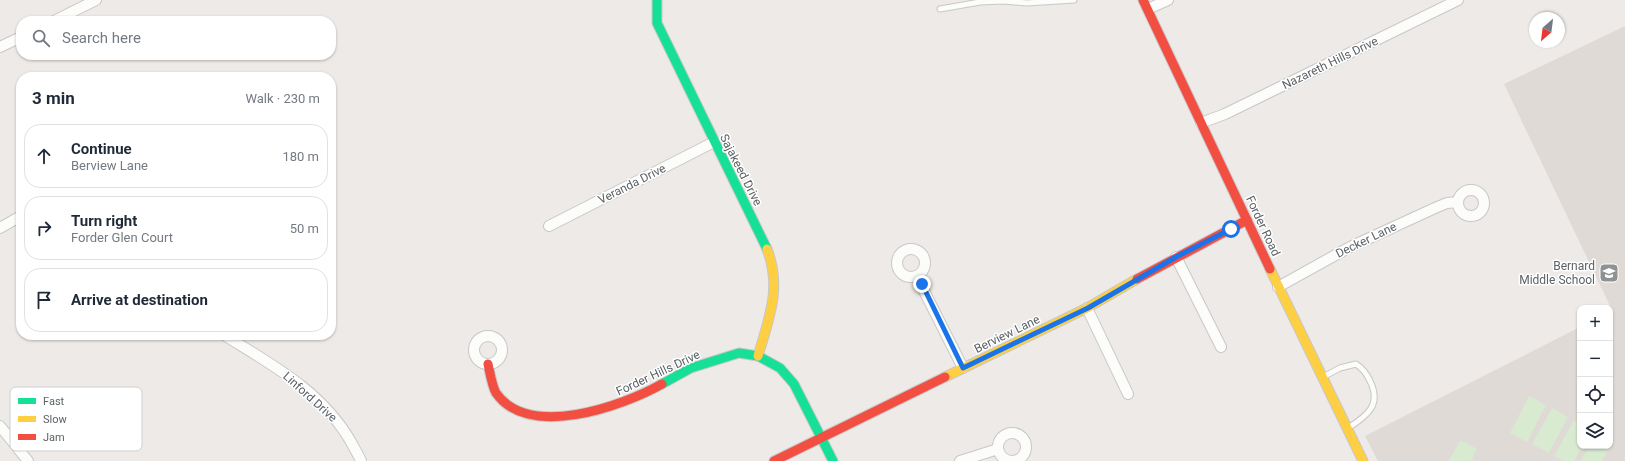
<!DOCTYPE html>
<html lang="en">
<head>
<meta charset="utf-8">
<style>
  :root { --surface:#fff; --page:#f6f6f7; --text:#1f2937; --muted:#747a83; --line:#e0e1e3 }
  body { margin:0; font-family:Roboto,sans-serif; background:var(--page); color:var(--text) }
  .controls { position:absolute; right:12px; bottom:12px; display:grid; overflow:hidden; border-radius:8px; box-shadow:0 1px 3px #0004 }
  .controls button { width:36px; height:36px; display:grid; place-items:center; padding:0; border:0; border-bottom:1px solid var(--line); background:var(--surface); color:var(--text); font:20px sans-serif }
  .compass { position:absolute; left:1529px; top:12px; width:36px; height:36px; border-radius:50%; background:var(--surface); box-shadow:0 1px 3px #0004; rotate:208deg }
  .stop { position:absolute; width:12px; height:12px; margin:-9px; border:3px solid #1a73e8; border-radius:50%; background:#fff }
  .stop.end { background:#1a73e8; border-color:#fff; box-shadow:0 1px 4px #0008 }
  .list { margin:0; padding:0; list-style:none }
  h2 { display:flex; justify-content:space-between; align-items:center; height:52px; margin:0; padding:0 16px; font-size:17px }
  h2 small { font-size:13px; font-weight:400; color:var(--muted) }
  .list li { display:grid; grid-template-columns:26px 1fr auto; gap:12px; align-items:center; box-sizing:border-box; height:64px; margin:0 8px 8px; padding:0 8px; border:1px solid var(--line); border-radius:16px }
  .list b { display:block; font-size:15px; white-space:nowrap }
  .list p { margin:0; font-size:13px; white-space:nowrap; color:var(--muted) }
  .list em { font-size:13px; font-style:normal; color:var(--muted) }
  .icon { flex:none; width:22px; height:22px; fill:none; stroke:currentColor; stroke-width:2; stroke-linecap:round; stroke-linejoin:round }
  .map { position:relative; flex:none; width:1625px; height:461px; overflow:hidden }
  .search { position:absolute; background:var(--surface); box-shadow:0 1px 3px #0004; left:16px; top:16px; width:320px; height:44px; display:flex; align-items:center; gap:10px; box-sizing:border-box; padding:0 14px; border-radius:16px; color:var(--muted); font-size:15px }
  .panel { position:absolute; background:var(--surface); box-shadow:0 1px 3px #0004; left:16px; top:72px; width:320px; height:268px; border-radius:16px }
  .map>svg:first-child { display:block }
  .education { fill:#dfdad6 }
  .green { fill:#d8ead0 }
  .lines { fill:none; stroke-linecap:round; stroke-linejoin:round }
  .lane-casing { stroke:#c8c8c8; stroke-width:7 }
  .street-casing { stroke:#c8c8c8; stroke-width:12 }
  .fast-casing { stroke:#c8c8c8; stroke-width:11 }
  .slow-casing { stroke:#c8c8c8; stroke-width:11 }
  .jam-casing { stroke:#c8c8c8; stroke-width:11 }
  .lane { stroke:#fcfcfb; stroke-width:5 }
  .street { stroke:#fcfcfb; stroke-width:10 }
  .fast { stroke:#16e098; stroke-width:9 }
  .slow { stroke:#ffcf43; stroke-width:9 }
  .jam { stroke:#f24e42; stroke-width:9 }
  .route { stroke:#1a73e8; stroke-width:5 }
  .labels { text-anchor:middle; stroke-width:3; stroke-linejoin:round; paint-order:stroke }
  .street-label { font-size:12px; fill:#5c6266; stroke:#fff }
  .poi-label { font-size:12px; fill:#5c6266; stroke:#fff; text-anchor:end }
  .key { fill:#fff; stroke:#ced0d1; stroke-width:1 }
  .key-label { font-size:11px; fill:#5c6266 }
</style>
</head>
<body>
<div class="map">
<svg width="1625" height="461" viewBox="0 0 1625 461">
  <rect width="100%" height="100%" fill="#edeae7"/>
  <polygon class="education" points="1625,26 1625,461 1378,461 1365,436 1580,327 1580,446 1610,446 1610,311 1612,310 1504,84"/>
  <g class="green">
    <polygon points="1529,396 1546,405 1527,442 1510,433"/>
    <polygon points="1552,408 1568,417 1549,453 1532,444"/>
    <polygon points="1574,420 1580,423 1580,446 1582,446 1574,461 1563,461 1554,456"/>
    <polygon points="1610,439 1613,440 1602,461 1581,461 1589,446 1610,446"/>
    <polygon points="1460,440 1477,449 1471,461 1449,461"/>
  </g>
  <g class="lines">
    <defs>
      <g id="lane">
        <polyline points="940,9 980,2 1003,1 1027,3 1074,0"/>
        <path d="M1323,377L1340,368L1356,364C1362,368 1367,374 1370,381C1382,405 1367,416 1348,428"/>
      </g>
      <g id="street">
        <polyline points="1148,9 1168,0"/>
        <polyline points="54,21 96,0"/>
        <polyline points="0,47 21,37"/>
        <polyline points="1201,123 1225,114 1458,0"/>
        <circle cx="1471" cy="203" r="13"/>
        <polyline points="549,226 714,142"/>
        <polyline points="0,228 21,216"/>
        <circle cx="911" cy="263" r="14"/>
        <polyline points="1176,257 1221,347"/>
        <polyline points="917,277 963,368"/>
        <polyline points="1278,287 1350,247 1435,208 1447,203 1458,202"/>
        <polyline points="1087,308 1128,394"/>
        <path d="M224,335C272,365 322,391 351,442C354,448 358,454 361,461"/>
        <circle cx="488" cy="350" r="14"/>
        <polyline points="0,426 28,461"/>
        <circle cx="1012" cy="447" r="14"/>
        <polyline points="960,461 998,449"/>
      </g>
      <g id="fast">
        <polyline points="657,0 657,23 767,249"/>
        <polyline points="662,384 691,368 739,353 758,356 780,368 794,384 833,461"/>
      </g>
      <g id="slow">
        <polyline points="1270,269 1363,461"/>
        <path d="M758,356C769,318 782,288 767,249"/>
        <polyline points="945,377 1087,308 1137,279"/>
      </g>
      <g id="jam">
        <polyline points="1143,0 1270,269"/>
        <polyline points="1137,279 1247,220"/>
        <path d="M488,364C490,373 492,386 496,393C529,440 623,406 662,384"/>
        <polyline points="774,461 945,377"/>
      </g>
    </defs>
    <use href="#lane" class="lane-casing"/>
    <use href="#street" class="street-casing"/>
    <use href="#fast" class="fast-casing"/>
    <use href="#slow" class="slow-casing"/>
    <use href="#jam" class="jam-casing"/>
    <use href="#lane" class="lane"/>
    <use href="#street" class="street"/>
    <use href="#fast" class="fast"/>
    <use href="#slow" class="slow"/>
    <use href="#jam" class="jam"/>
  </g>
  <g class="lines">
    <polyline class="route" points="922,284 963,368 1088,308 1176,257 1231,229"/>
  </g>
  <defs>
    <symbol id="school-square" viewBox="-11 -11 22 22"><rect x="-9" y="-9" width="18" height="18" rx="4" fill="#8f9293" stroke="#fff"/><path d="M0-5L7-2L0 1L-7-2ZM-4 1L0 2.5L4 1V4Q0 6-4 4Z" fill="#fff"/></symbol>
  </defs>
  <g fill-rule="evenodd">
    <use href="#school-square" x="1598" y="262" width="22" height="22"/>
  </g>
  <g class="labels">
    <g class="street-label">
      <text transform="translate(1330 63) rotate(-26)" y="4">Nazareth Hills Drive</text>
      <text transform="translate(741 170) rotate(63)" y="4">Sajakeed Drive</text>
      <text transform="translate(632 184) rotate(-27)" y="4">Veranda Drive</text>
      <text transform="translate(1263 226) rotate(65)" y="4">Forder Road</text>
      <text transform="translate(1366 240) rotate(-26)" y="4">Decker Lane</text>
      <text transform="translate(1007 334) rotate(-26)" y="4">Berview Lane</text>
      <text transform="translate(658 373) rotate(-25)" y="4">Forder Hills Drive</text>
      <text transform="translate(310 397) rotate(42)" y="4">Linford Drive</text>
    </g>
    <g class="poi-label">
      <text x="1595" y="270">Bernard<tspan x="1595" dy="14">Middle School</tspan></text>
    </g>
  </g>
  <rect x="10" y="387" width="132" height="64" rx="6" class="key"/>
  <rect x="18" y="398" width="18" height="6" fill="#16e098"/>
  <rect x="18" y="416" width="18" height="6" fill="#ffcf43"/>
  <rect x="18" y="434" width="18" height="6" fill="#f24e42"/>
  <g class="key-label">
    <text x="43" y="405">Fast</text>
    <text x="43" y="423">Slow</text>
    <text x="43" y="441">Jam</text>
  </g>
</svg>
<div class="controls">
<button>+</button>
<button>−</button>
<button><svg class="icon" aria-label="locate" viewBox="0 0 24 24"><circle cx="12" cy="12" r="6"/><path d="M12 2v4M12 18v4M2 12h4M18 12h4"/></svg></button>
<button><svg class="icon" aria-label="layers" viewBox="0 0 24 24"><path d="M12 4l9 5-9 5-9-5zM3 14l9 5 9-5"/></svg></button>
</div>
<svg class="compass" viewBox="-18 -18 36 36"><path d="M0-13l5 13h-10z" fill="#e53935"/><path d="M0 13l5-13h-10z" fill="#747a83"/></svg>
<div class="stop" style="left:1231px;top:229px"></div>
<div class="stop end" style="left:922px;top:284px"></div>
<div class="search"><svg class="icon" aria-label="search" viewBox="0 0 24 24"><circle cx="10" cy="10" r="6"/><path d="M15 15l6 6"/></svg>Search here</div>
<section class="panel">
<h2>3 min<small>Walk · 230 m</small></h2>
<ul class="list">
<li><svg class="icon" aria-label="ahead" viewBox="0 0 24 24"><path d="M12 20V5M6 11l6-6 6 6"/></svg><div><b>Continue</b><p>Berview Lane</p></div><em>180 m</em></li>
<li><svg class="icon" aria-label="right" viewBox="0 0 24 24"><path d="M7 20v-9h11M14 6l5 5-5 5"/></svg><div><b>Turn right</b><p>Forder Glen Court</p></div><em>50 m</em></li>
<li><svg class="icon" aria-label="arrive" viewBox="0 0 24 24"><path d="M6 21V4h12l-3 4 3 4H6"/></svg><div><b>Arrive at destination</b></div></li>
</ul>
</section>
</div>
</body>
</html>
